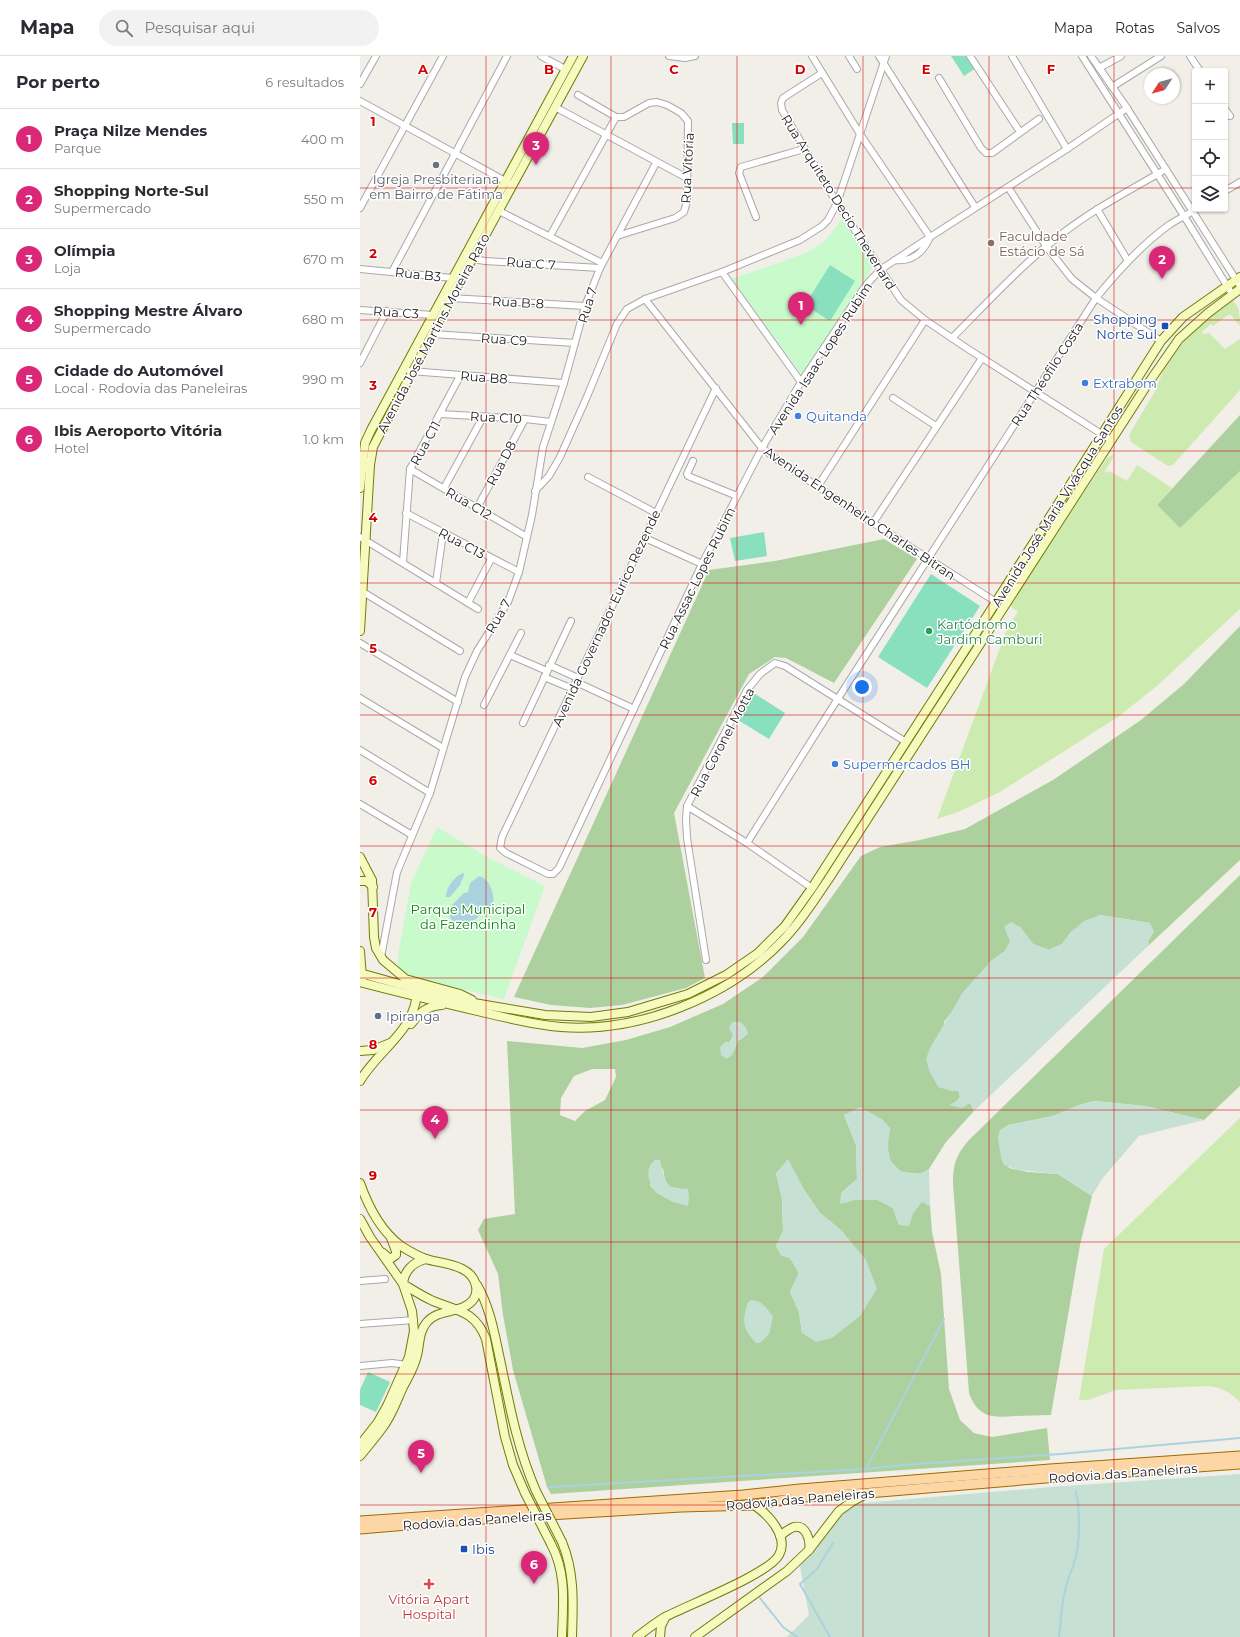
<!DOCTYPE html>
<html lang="pt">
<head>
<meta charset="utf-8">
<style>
  :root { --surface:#fff; --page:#f2f2f3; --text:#2b2b33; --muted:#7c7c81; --line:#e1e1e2; --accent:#db2777 }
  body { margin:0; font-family:Montserrat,sans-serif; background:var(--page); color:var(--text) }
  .controls { position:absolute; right:12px; top:12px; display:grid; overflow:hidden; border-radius:4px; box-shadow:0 1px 3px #0004 }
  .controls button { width:36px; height:36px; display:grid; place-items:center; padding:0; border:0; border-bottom:1px solid var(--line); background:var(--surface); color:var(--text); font:20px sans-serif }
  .compass { position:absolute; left:784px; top:12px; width:36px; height:36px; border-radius:50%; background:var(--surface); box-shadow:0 1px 3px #0004; rotate:234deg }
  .you { position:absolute; left:502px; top:631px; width:14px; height:14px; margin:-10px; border:3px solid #fff; border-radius:50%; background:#1a73e8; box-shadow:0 0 0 6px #1a73e833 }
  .badge { display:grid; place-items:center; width:26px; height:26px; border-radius:50%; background:var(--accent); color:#fff; font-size:13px; font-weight:700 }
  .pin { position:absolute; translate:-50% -33px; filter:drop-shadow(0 1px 2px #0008) }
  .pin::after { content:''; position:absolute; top:21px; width:14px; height:12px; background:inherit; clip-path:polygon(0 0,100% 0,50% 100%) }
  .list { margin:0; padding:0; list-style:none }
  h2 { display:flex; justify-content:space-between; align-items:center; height:52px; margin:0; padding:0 16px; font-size:17px }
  h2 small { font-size:13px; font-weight:400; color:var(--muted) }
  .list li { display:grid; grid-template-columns:26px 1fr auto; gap:12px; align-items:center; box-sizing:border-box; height:60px; padding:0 16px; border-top:1px solid var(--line) }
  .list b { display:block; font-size:15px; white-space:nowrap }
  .list p { margin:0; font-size:13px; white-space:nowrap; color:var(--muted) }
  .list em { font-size:13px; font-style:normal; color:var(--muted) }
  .icon { flex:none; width:22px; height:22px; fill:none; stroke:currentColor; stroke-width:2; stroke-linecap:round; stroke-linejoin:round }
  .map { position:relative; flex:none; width:880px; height:1581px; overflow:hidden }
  header { display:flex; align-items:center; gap:24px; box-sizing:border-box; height:56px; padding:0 20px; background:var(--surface); border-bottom:1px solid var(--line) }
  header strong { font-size:19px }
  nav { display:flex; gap:22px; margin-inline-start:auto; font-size:14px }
  .search { width:280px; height:36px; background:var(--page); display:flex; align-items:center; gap:10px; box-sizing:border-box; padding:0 14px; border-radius:22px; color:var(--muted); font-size:15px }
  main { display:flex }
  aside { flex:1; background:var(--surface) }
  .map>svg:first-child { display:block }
  .grass { fill:#cdebb0 }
  .forest { fill:#add19e; fill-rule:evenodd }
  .wetland { fill:#c6e0d4 }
  .park { fill:#c8facc }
  .pitch { fill:#88e0be }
  .water { fill:#aad3df }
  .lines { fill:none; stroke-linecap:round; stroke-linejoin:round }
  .stream { stroke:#aad3df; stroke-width:2 }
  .street-casing { stroke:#a9a9a9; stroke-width:8 }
  .secondary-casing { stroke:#707d05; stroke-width:10 }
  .primary-casing { stroke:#a06b00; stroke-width:11 }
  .street { stroke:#fff; stroke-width:6 }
  .secondary { stroke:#f7fabf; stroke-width:8 }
  .primary { stroke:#fcd6a4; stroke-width:9 }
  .secondary-bridge-casing { stroke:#707d05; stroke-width:10; stroke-linecap:butt }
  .secondary-bridge { stroke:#f7fabf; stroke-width:8 }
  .grid { fill:none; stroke:#d40000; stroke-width:1; stroke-opacity:0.55 }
  .worship-dot { fill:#6b7280; stroke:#fff; stroke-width:1.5 }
  .education-dot { fill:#8d6e63; stroke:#fff; stroke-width:1.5 }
  .transit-dot { fill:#1a4fb4; stroke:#fff; stroke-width:1.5 }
  .shop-dot { fill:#3f7fe0; stroke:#fff; stroke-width:1.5 }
  .leisure-dot { fill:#2e9e5b; stroke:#fff; stroke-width:1.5 }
  .service-dot { fill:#5c6f8a; stroke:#fff; stroke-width:1.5 }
  .health-dot { fill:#e0444e; stroke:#fff; stroke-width:1.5 }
  .labels { text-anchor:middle; stroke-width:3; stroke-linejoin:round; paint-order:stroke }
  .street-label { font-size:13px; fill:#222; stroke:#fff }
  .worship-label { font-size:13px; fill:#5b616d; stroke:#fff }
  .education-label { font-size:13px; fill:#785e54; stroke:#fff; text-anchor:start }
  .transit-label { font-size:13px; fill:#164399; stroke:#fff; text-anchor:end }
  .shop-label { font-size:13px; fill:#366cbe; stroke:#fff; text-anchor:start }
  .leisure-label { font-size:13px; fill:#27864d; stroke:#fff; text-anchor:start }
  .park-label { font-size:13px; fill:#0c8416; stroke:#fff }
  .service-label { font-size:13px; fill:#4e5e75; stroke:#fff; text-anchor:start }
  .health-label { font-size:13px; fill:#be3a42; stroke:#fff }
  .grid-label { font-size:13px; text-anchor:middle; font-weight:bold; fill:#d40000; stroke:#fff; stroke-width:3; stroke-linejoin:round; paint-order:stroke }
</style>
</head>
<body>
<header>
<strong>Mapa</strong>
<div class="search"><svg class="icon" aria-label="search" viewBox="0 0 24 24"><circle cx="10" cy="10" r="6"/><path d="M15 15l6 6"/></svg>Pesquisar aqui</div>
<nav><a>Mapa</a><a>Rotas</a><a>Salvos</a></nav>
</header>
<main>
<aside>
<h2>Por perto<small>6 resultados</small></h2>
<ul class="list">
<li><span class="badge">1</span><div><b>Praça Nilze Mendes</b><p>Parque</p></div><em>400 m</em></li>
<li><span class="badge">2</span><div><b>Shopping Norte-Sul</b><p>Supermercado</p></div><em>550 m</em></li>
<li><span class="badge">3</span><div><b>Olímpia</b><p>Loja</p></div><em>670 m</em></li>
<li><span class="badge">4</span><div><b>Shopping Mestre Álvaro</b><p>Supermercado</p></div><em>680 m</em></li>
<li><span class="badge">5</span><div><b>Cidade do Automóvel</b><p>Local · Rodovia das Paneleiras</p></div><em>990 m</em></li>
<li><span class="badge">6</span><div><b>Ibis Aeroporto Vitória</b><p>Hotel</p></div><em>1.0 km</em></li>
</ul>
</aside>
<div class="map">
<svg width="880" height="1581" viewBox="0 0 880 1581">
  <rect width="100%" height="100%" fill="#f2efe9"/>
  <g class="grass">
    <path d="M870,244C880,247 880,260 880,270L870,258L853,270L851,268L842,276L843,278L849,277L865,293L880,283V334L813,409L808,410L771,386L769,379L794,337L806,308L817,293L847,262Z"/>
    <polygon points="755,398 744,417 749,415 767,425 777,409 812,432 797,449 820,472 880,415 880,553 798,629 758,661 640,736 598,756 577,763 648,570 658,556 649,549 747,402"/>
    <path d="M880,1062V1346C868,1335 863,1332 847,1330L756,1334L728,1344H719L744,1193Z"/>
  </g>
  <g class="forest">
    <polygon points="880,359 880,415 820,472 797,449"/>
    <polygon points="524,483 557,503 474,627 426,602 415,601 389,618 314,757 345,922 326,932 262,949 230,952 191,949 154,941 349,514 415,505"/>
    <path d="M880,570V804L788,890L790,867L740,859L711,876L702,888L689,894L673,888L660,871L645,895L631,905L584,966L600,1041L597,1045L590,1049L610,1047L614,1055L586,1086L569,1113L561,1118L541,1116L530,1105L527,1089L530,1072L484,1059L496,1089L497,1123L481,1137L495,1144H518L533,1152L539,1169H549L553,1157L562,1145L570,1150L572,1176L581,1218L589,1333L600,1364L614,1377L632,1381L687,1372L690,1404L191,1438L187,1431L153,1314L143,1259L138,1218L118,1174L124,1163L155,1158L147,985L222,992L266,984L310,971L363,948L403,921L443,881L501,800L520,791L560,784L605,773L693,724L781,664L824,628ZM373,979L384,981L378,985L372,999L365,986H370ZM232,1013H255L256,1021L245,1044L225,1055L215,1065L200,1059L201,1042L214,1020ZM303,1112L305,1124L310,1131L322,1133L314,1146L297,1137L290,1129ZM416,1117L445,1135L460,1157L482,1175L442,1277L439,1256L430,1236L439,1217L430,1202L421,1199L416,1190L423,1175L422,1143Z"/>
    <path d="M880,819V1030L844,1064L785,1050L735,1045L719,1049L693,1060L648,1069L638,1081L640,1090L649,1112L668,1116L698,1118L732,1140L720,1189L691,1359C679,1359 668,1360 656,1360C633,1362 618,1362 609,1337L593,1128C593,1108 596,1099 609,1084Z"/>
  </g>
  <g class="wetland">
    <polygon points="740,859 790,867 794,876 789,884 788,890 614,1055 610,1047 602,1052 589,1049 597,1045 600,1041 598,1035 592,1035 578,1031 569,1014 566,1003 570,992 603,936 631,905 645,895 650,885 644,871 651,866 660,871 673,888 689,894 702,888 711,876 724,865"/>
    <polygon points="372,966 381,966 386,972 388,978 378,985 372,999 367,1003 361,999 360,991 365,986 371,986 373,979 369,972"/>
    <polygon points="735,1045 785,1050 844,1064 779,1080 742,1123 732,1140 698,1118 658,1114 644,1109 641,1102 638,1081 640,1074 648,1069 693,1060 719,1049"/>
    <path d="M500,1051L522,1063L530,1072C527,1090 525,1114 549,1117C559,1118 561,1118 569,1113L570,1150L562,1146L553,1157L549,1170L539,1169L533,1152L518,1144H495L480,1148L481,1137L497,1123L496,1089L484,1059Z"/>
    <polygon points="428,1103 445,1135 460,1157 482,1175 506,1204 517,1233 500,1260 472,1282 456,1286 442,1277 439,1256 430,1236 439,1217 430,1202 421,1199 416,1190 423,1175 422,1143 416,1117"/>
    <path d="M295,1104H300L305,1124L310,1131L322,1133H328L329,1142L328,1150C313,1146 293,1140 289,1123C287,1114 289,1109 295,1104Z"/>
    <path d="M392,1244C403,1245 407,1253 413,1261L409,1278L400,1287H396C382,1272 382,1265 388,1246Z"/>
    <polygon points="880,1418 880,1581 427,1581 449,1559 440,1510 470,1468 479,1449 691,1431"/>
  </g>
  <g class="park">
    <polygon points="482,163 511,206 512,212 446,316 441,318 372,223 446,197 465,185"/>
    <polygon points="77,771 127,801 185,830 144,943 48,921 38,913 38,899 51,827"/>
  </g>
  <g class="pitch">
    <polygon points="591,0 608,0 616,12 604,20"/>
    <polygon points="372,67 384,67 384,88 373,88"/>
    <polygon points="470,209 495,225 470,265 445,249"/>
    <polygon points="404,476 407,500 375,505 370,482"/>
    <polygon points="571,518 620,550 567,632 518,601"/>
    <polygon points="392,636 425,657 409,683 378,664"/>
    <polygon points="8,1316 30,1326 16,1356 0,1349 0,1334"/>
  </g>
  <g class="water">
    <path d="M104,817V819L100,829L90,841H86C85,833 96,818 104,817Z"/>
    <path d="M119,820C130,823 135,838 133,848L106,871L100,873C95,868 87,860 88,853L104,837L108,836L110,827Z"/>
  </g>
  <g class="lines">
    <g class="stream">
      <polyline points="506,1413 584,1263"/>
      <polyline points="190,1431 506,1413 542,1409 700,1398 880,1382"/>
      <polyline points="400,1542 423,1571 437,1581"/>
      <polyline points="470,1581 440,1528 457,1513 473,1487"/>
      <path d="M699,1581C701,1566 701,1550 705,1535C707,1523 713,1512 716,1500C720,1482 720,1454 716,1436"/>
    </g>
    <defs>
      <g id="street">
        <polyline points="181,0 205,13"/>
        <polyline points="309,0 325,2 335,0"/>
        <path d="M452,0L500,78L570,181C563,197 553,206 535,204"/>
        <polyline points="489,0 497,13"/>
        <polyline points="519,0 615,151"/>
        <polyline points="610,0 660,76"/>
        <polyline points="652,0 707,93"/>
        <polyline points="722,0 824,160 872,238"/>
        <polyline points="731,0 767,52 880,230"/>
        <polyline points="830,0 840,15"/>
        <polyline points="739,12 761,0"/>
        <polyline points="462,17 423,42 421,47 422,54 477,147 541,244 565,264 608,293 751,384"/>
        <polyline points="579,22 621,92 626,97 632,97 679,63"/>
        <polyline points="0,28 16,0"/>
        <polyline points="752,31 801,0"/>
        <polyline points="218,39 256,61 264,61 289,47 297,46 307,49 321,57 328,65 327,145 324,156 315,162 257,180"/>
        <polyline points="0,45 149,127"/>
        <polyline points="195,51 327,122"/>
        <polyline points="865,53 870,60"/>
        <polyline points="648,131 686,190 712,223 736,242 801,285"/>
        <polyline points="865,135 880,126"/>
        <polyline points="0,152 83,0"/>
        <polyline points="737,153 768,205"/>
        <polyline points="139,155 242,207"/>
        <polyline points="396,161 379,117 381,111 444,93"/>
        <polyline points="190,180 256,61"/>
        <polyline points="111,200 113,203 125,205 240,212"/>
        <polyline points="0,213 93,222"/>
        <polyline points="32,216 147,0"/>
        <polyline points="362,216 441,326"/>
        <polyline points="91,242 225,250"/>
        <polyline points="285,243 402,392 422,407 513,467 636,546"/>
        <polyline points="0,254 73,259"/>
        <polyline points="72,278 215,287"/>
        <path d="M592,282C628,246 662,208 703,177C735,152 771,134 806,113"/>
        <polyline points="0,307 27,255"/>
        <polyline points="50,315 204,327"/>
        <polyline points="356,332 142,781 140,792 146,797 188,818 193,818 199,812 342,508 402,392 441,326 506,229 520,214 570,181 707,93 767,52"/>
        <polyline points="533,342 576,370"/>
        <polyline points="80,358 165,363 191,366"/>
        <polyline points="333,405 327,418 328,420 377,440"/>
        <polyline points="50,413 167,481"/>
        <polyline points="228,421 296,457"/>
        <polyline points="458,430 565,264"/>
        <polyline points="84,432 123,361"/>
        <polyline points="175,435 189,420 200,401 226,343 257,268 267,253 285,243 362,216 440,184 462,170 468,164 477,147 526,0"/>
        <polyline points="117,452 165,363"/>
        <polyline points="46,457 159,516"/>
        <polyline points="513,467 622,302"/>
        <polyline points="0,481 118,553"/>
        <polyline points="285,482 342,508"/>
        <polyline points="43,506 50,413 100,320"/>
        <polyline points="76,527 83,477"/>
        <polyline points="3,536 100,595"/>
        <polyline points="108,547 131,503"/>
        <polyline points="0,587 98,646"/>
        <polyline points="150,599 187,615"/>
        <polyline points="189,609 218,622"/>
        <polyline points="184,621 213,633"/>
        <polyline points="216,626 274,653"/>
        <polyline points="0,642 83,692"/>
        <polyline points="124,649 161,577"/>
        <polyline points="163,667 211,565"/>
        <polyline points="0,694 70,737"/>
        <polyline points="0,748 52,779"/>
        <polyline points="327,750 387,787 452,832"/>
        <path d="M387,787L477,644L736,242C758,215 781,189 809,169C818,163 827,159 836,153"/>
        <polyline points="21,901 37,816 70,737 105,621 117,595 148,546 159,516 172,459 183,391 204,327 225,250 240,212 296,107"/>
        <polyline points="346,904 327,782 326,763 327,750 387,634 400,618 415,607 425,610 546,686"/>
        <polyline points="0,1225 25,1223"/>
        <polyline points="0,1268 54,1264"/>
        <polyline points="0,1310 32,1307 48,1309"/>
      </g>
      <g id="secondary">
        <polyline points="0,432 5,387 11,374 213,0"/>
        <polyline points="0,575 10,409 13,391 91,242 223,0"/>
        <polyline points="0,801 12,824 14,881 16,892 23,904 55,931"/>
        <polyline points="0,825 7,825 13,831"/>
        <polyline points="0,895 2,922"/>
        <polyline points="0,917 96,944 185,959 231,961 268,956 328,938 366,919 398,897 425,870 452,832 636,546 801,285 823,261 880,221"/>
        <polyline points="49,924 100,938 112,944"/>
        <path d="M0,926C42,937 84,947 126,957C151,963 176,969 201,971C279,977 369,941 423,884C441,866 454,844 468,824L785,332L819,283L848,257L880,233"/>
        <path d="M51,968C60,956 67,950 82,949"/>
        <polyline points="0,995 13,994 30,987"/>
        <path d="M0,1025C18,994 55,975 57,936"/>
        <path d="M0,1127C8,1150 21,1175 41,1190C49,1195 57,1200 66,1203C82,1208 112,1208 116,1230C117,1235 116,1240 113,1244C102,1258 79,1252 67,1266C58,1276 60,1291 56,1303C53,1313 48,1322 43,1331C37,1344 32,1359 23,1371C16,1381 8,1390 0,1400"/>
        <polyline points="0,1163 10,1181 43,1228 52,1255 54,1275 49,1301 27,1350 18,1366 0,1389"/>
        <polyline points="23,1197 30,1203 36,1199 36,1195 31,1182"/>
        <path d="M66,1203C53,1206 44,1215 43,1228C53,1234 62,1240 73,1245C98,1255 115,1255 126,1283L145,1381L153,1409L165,1437"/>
        <path d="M117,1229C131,1253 135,1281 141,1308C150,1352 158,1394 176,1435"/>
        <path d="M420,1480C424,1477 428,1473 434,1471C446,1468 451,1485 449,1494"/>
        <path d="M202,1486C215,1517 213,1548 212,1581"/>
        <path d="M191,1488C207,1518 203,1548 202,1581"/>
        <path d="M277,1581C286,1574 295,1567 305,1561C328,1549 409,1518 419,1499C429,1481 409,1459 394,1449"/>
        <polyline points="300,1581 301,1570 305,1562"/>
        <polyline points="335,1581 427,1515 449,1494 479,1455 493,1445 506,1438"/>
      </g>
      <g id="primary">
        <polyline points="0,1465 383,1439 440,1433 690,1413 880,1400"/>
        <polyline points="0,1473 107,1464 321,1451 394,1449 443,1441 508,1437 710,1420 880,1408"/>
      </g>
    </defs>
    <use href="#street" class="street-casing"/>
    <use href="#secondary" class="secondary-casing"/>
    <use href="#primary" class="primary-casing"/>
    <use href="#street" class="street"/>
    <use href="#secondary" class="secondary"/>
    <use href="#primary" class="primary"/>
    <defs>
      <g id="secondary-bridge">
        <polyline points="176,1435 202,1486"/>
        <polyline points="165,1437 191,1488"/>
      </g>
    </defs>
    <use href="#secondary-bridge" class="secondary-bridge-casing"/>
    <use href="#secondary-bridge" class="secondary-bridge"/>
  </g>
  <path class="grid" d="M126,0V1581M251,0V1581M377,0V1581M503,0V1581M629,0V1581M754,0V1581M0,132H835M865,132H880M0,264H880M0,395H880M0,527H880M0,659H880M0,790H880M0,922H880M0,1054H880M0,1186H880M0,1318H880M0,1449H880"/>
  <circle class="worship-dot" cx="76" cy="109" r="4"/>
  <circle class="education-dot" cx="631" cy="187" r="4"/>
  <g class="transit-dot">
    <rect x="801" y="266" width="8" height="8" rx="2"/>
    <rect x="100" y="1489" width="8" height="8" rx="2"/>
  </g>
  <g class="shop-dot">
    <circle cx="725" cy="327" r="4"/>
    <circle cx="438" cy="360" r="4"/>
    <circle cx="475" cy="708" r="4"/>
  </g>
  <circle class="leisure-dot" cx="569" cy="575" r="4"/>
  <circle class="service-dot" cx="18" cy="960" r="4"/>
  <path class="health-dot" d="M67 1522h4v4h4v4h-4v4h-4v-4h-4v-4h4z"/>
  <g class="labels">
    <g class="street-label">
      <text transform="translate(327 112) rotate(-87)" y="5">Rua Vitória</text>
      <text transform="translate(479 146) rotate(58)" y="5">Rua Arquiteto Decio Thevenard</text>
      <text transform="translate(171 207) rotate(4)" y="5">Rua C 7</text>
      <text transform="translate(58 218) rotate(6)" y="5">Rua B3</text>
      <text transform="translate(158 246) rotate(3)" y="5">Rua B-8</text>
      <text transform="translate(227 249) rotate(-73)" y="5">Rua 7</text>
      <text transform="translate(36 256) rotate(4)" y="5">Rua C3</text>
      <text transform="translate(73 277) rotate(-62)" y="5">Avenida José Martins Moreira Rato</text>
      <text transform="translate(144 283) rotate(4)" y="5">Rua C9</text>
      <text transform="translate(460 302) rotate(-57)" y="5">Avenida Isaac Lopes Rubim</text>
      <text transform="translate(687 318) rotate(-57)" y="5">Rua Théofilo Costa</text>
      <text transform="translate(124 321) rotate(4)" y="5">Rua B8</text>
      <text transform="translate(136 361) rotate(3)" y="5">Rua C10</text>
      <text transform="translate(65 387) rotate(-61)" y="5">Rua C11</text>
      <text transform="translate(141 407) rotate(-62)" y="5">Rua D8</text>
      <text transform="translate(109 447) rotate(30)" y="5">Rua C12</text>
      <text transform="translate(697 450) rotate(-58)" y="5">Avenida José Maria Vivácqua Santos</text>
      <text transform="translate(500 457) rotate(34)" y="5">Avenida Engenheiro Charles Bitran</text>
      <text transform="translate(102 487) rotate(28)" y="5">Rua C13</text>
      <text transform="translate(337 522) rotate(-64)" y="5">Rua Assac Lopes Rubim</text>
      <text transform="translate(138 560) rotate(-60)" y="5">Rua 7</text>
      <text transform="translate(246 562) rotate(-65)" y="5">Avenida Governador Eurico Rezende</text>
      <text transform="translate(362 686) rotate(-62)" y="5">Rua Coronel Motta</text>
      <text transform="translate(763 1417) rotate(-4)" y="5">Rodovia das Paneleiras</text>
      <text transform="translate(440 1443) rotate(-5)" y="5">Rodovia das Paneleiras</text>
      <text transform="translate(117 1464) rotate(-4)" y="5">Rodovia das Paneleiras</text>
    </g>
    <g class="worship-label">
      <text x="76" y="128">Igreja Presbiteriana<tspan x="76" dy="15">em Bairro de Fátima</tspan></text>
    </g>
    <g class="education-label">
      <text x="639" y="185">Faculdade<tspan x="639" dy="15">Estácio de Sá</tspan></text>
    </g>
    <g class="transit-label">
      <text x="797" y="268">Shopping<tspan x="797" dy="15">Norte Sul</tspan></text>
      <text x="112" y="1498" text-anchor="start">Ibis</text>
    </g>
    <g class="shop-label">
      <text x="733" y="332">Extrabom</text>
      <text x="446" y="365">Quitanda</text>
      <text x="483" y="713">Supermercados BH</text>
    </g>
    <g class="leisure-label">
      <text x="577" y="573">Kartódromo<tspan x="577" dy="15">Jardim Camburi</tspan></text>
    </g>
    <g class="park-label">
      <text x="108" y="858">Parque Municipal<tspan x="108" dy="15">da Fazendinha</tspan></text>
    </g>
    <g class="service-label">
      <text x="26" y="965">Ipiranga</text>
    </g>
    <g class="health-label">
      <text x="69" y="1548">Vitória Apart<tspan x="69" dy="15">Hospital</tspan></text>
    </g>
  </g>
  <g class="grid-label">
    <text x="63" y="18">A</text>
    <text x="189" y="18">B</text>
    <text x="314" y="18">C</text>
    <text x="440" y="18">D</text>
    <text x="566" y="18">E</text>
    <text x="691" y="18">F</text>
    <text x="13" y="70">1</text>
    <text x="13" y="202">2</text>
    <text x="13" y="334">3</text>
    <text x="13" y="466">4</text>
    <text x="13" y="597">5</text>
    <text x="13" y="729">6</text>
    <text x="13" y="861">7</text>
    <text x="13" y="993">8</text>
    <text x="13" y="1124">9</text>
  </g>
</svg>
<div class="controls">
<button>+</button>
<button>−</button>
<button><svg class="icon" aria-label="locate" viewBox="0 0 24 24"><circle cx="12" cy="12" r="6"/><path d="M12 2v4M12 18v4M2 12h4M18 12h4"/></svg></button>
<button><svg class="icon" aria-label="layers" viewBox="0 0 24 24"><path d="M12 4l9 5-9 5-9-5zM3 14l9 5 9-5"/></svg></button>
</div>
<svg class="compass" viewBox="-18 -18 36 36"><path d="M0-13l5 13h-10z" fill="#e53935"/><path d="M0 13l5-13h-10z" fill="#7c7c81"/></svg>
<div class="you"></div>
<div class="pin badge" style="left:441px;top:269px">1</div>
<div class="pin badge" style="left:802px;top:223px">2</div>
<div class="pin badge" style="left:176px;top:109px">3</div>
<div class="pin badge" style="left:75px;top:1083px">4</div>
<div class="pin badge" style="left:61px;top:1417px">5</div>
<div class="pin badge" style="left:174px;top:1528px">6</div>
</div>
</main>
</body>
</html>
